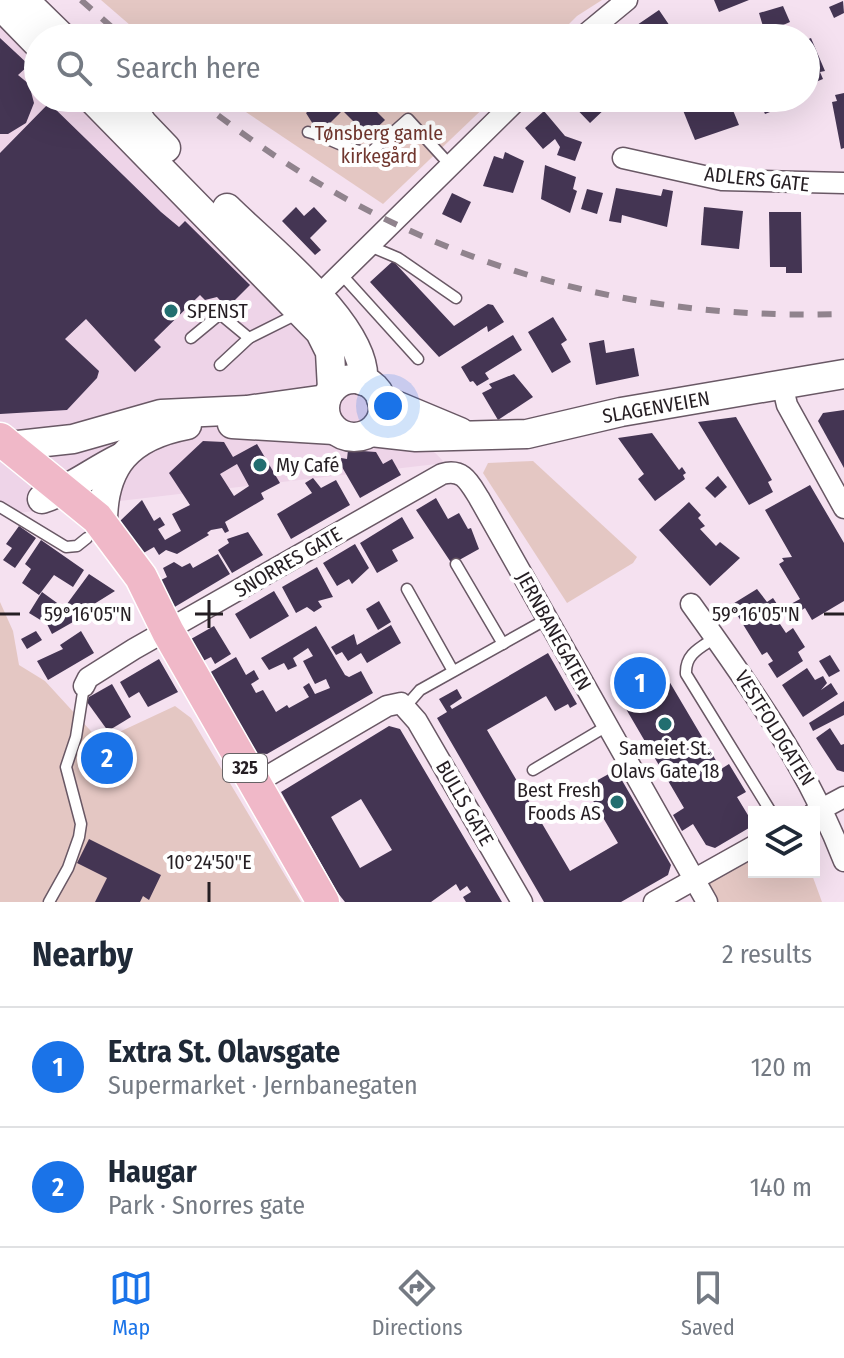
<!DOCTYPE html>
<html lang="en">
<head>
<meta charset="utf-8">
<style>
  :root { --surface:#fff; --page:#f6f6f7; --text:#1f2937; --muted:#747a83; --line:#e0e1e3; --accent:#1a73e8 }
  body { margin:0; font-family:"Fira Sans Condensed",sans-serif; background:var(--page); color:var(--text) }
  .controls { position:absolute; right:24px; bottom:24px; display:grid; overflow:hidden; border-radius:0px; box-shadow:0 8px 32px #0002 }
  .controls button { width:72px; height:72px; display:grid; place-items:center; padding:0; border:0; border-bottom:2px solid var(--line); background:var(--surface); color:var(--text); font:40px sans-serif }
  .you { position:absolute; left:388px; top:406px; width:28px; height:28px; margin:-20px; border:6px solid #fff; border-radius:50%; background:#1a73e8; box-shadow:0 0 0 12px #1a73e833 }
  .badge { display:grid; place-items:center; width:52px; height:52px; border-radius:50%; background:var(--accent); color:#fff; font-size:26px; font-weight:700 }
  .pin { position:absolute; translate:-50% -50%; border:4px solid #fff; box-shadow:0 2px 8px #0006 }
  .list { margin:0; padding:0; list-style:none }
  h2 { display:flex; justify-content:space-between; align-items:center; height:104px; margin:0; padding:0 32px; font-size:34px }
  h2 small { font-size:26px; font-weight:400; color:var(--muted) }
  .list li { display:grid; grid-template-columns:52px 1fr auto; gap:24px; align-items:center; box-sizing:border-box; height:120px; padding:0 32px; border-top:2px solid var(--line) }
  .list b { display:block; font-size:30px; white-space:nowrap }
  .list p { margin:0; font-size:26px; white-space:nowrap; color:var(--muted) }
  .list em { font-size:26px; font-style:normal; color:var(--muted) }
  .icon { flex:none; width:44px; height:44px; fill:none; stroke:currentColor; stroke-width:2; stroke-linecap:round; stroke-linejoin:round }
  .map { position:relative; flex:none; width:844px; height:902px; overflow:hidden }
  .search { position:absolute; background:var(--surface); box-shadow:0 8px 32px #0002; left:24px; right:24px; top:24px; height:88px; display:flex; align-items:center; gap:20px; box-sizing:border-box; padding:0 28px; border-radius:44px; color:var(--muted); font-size:30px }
  .sheet { height:344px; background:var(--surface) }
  nav { display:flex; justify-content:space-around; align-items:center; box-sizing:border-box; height:112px; border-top:2px solid var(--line); background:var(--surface); font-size:22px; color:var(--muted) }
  nav a { display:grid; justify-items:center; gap:4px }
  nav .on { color:var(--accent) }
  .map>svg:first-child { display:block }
  .built { fill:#eed4e8 }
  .green { fill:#e4c7c3 }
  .building { fill:#443553; fill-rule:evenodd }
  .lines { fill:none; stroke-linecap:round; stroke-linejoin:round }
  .lane-casing { stroke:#695865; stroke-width:13 }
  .street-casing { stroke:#695865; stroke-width:23 }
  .secondary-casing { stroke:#695865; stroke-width:31 }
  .primary-casing { stroke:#fff; stroke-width:35 }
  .lane { stroke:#fff; stroke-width:10 }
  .street { stroke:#fff; stroke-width:20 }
  .secondary { stroke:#fff; stroke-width:28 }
  .primary { stroke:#f0b8c8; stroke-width:32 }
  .rail { stroke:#90838d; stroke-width:6; stroke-dasharray:14 14; stroke-linecap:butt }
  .ticks { fill:none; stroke:#251e23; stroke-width:3 }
  .poi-dot { fill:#226e70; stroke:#fff; stroke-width:3 }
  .labels { text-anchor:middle; stroke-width:8; stroke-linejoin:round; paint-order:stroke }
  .shield { fill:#fff; stroke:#666265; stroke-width:2 }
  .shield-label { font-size:18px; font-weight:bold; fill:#251e23 }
  .park-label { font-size:20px; fill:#71372f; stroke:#fff }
  .street-label { font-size:20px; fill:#251e23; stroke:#fff }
  .poi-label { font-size:20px; fill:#251e23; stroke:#fff; text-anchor:start }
  .ticks-label { font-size:20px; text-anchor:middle; fill:#251e23; stroke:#fff; stroke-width:8; stroke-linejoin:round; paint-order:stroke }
</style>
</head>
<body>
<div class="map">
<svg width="844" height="902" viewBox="0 0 844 902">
  <rect width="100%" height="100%" fill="#f5e1f0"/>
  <polygon class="built" points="0,5 38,44 38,98 90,98 445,463 0,515"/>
  <g class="green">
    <polygon points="101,0 602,0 577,16 555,38 145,38"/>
    <polygon points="225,98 494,98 383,204"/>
    <polygon points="533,461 637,557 633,563 567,603 483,473 488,463"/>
    <polygon points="0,602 13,631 19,665 45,681 100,741 175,706 191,718 301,902 0,902"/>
    <polygon points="754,847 754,872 811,872 822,902 709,902 697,880"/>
  </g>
  <g class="building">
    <polygon points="714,0 749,0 719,12"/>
    <polygon points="843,1 844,13 834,18 829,7"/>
    <polygon points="783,6 790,22 765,33 759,13"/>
    <polygon points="659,10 674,32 671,34 673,38 618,38"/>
    <polygon points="0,38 29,65 18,75 29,84 34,103 26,123 8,134 0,134"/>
    <polygon points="811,38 825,71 820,72 823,79 806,86 806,40"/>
    <polygon points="844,93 844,148 841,149 832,102 837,101 835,95"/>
    <polygon points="322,98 363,98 385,120 368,136 344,112 345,108 323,130 319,127 316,129 306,113"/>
    <polygon points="566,98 621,98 624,102 615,111 609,105 590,123"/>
    <polygon points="678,98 728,98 739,125 695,140"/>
    <polygon points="758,98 782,98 785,106 765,114"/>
    <polygon points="49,103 161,212 179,227 185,221 250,285 227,308 217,297 205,300 200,295 154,340 161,347 135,372 86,319 65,339 99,371 97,378 67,410 0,414 0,153"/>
    <polygon points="544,111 565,136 582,142 575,161 557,155 560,147 555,139 543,149 525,128"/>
    <polygon points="505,152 524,161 513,193 483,186 494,156 503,159"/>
    <polygon points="545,165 576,177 573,189 577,191 570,213 541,199"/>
    <polygon points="616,188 661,196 663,189 673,191 667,227 622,215 621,223 609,221"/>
    <polygon points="587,189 603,193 597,214 581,209"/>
    <polygon points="452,193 471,202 461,223 442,214"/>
    <polygon points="296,207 304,216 314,207 327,221 310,238 321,250 315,255 282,221"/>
    <polygon points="704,207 743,211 739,249 701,245"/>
    <polygon points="769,212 801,212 802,273 786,273 786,267 770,267"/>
    <polygon points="393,261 454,326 488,304 493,305 504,322 488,332 487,326 439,357 370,282"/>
    <polygon points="553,317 567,340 561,344 571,362 552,373 528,332"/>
    <polygon points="513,335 522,350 485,373 489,379 477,386 473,381 470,382 461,367"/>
    <polygon points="604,340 606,353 634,348 639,376 596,385 589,343"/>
    <polygon points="514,374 533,397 498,420 482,393 492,388 489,384"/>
    <polygon points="844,410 844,468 818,421 823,413"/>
    <polygon points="736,417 772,480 768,482 773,492 749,505 698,422"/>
    <polygon points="652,433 679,470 682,467 686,473 683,475 685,479 655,501 638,479 644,474 618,438"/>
    <path d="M203,441L224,442L233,457L257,444L280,483L261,493L264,499L225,522L229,531L225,533L222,528L211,530L207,533L209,535L177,554L166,550L159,555L154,547L140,555L120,521L142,500L154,521L160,517L165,525L158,529L165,540L181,531L172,514L190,505L169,473ZM237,464L249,486L234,496L220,474Z"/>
    <polygon points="348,450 376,452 383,464 392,459 401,475 360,498 342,467 341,458 347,459"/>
    <polygon points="718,476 727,487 715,498 705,488"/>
    <polygon points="313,478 321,488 336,480 350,505 291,539 277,514 312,493 305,483"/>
    <polygon points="810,485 844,543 844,601 812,620 805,608 794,615 789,605 800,599 779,564 784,561 782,558 792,557 765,510"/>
    <polygon points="436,498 448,519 459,513 468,529 471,528 479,549 452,564 416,510"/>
    <polygon points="689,502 701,515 698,518 705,526 700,529 716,546 720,542 740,558 710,586 659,530"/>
    <polygon points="402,517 414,538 392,550 398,561 377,573 360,543"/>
    <polygon points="19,526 36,538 15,568 3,560 12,548 6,544"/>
    <polygon points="248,532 263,555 232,573 218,550 229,543 227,539"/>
    <polygon points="41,540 84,570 73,587 54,575 39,595 22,583 31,569 25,564"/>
    <polygon points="355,544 369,568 352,584 349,579 337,586 323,563"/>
    <polygon points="218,554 230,574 173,608 157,582 167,577 163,568 174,562 182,567 190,563 193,568"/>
    <polygon points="317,567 333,597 318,601 322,607 314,612 307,607 296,613 282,587"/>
    <polygon points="89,574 115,591 78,614 80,618 52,634 47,624 29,613 42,592 64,608"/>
    <polygon points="757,589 767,602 773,598 779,607 772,612 786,633 793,628 805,647 798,652 803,661 777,678 768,664 773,661 767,652 762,655 731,605"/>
    <polygon points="274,591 289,616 250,639 235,614"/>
    <polygon points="379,601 391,622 378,630 366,609"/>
    <polygon points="391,625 401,643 367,663 361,653 348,661 342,652 336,655 331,647 354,634 357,645"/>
    <polygon points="214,626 231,654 215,664 211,657 203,661 191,639"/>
    <polygon points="316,626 345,675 349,677 361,671 373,693 267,754 257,753 209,673 236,657 246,675 254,670 259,679 251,684 256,693 263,690 276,712 287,705 289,708 309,697 303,687 309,683 315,694 330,688 326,679 315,684 303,661 313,656 308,648 293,658 297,666 288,670 284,663 269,670 261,658"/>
    <polygon points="36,631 42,640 27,649 21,639"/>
    <polygon points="81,631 94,653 48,680 37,661 63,649 60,645"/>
    <polygon points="548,653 577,704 570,708 568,704 555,711 546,696 487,730 570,871 618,843 585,787 616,770 671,865 668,875 621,902 544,902 437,718 447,712 439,699 457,689 462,698 450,706 452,709"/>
    <polygon points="830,655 840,671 829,677 819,661"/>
    <polygon points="159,659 178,692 148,707 139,692 129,698 120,682"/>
    <polygon points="656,659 721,769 729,764 746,792 737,797 754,825 715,848 706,845 693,824 682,831 673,815 684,808 612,685"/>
    <polygon points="807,668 815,680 823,676 827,683 821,690 831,683 838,694 803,717 782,685"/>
    <polygon points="112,684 131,717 108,731 87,702 89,697"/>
    <polygon points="844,701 844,715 813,731 809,723"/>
    <path d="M389,726L400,729L502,902H466L463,897L471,892L467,886L460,891L456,884L431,902H345L337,892L281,792ZM361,799L392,850L360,868L331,817Z"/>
    <polygon points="830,728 841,745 844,744 844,772 837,770 816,738"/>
    <polygon points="89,839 161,875 149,900 143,896 140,902 95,902 107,878 77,863"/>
  </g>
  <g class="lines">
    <defs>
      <g id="lane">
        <path d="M308,132C329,137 351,153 371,152L408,119L450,165"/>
        <polyline points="372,247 398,258 456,298"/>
        <polyline points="342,275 418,359"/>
        <polyline points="191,338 220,314 249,338"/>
        <polyline points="220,365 249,338 297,314"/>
        <polyline points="0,507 66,547 77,546 87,538"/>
        <polyline points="456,564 503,644"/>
        <polyline points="407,589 453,671"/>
        <path d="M715,638C700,648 685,654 686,674L771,812"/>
        <polyline points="406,706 420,690 547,619"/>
        <polyline points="533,770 607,726"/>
        <polyline points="49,902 68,868 79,837 81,824 66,767 76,737 84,686"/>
      </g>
      <g id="street">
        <polyline points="581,38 627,0"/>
        <polyline points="623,158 722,180 844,183"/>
        <polyline points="310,304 519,98"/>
        <polyline points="782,384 787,405 844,508"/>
        <path d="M691,604C750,686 807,766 844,861"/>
        <path d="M84,686L88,678L134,649L442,474C463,468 469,482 479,498L707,902"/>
        <polyline points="254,784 387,706 401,703 417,721 522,902"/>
        <polyline points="814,813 844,797"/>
        <polyline points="654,902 754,846"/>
      </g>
      <g id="secondary">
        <polyline points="24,0 63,38"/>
        <polyline points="0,5 38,44"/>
        <polyline points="91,98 320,332 330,352 332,389"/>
        <polyline points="125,98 143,124 166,148"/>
        <path d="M227,208C265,246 369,327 363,381"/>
        <circle cx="354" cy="408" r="29"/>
        <polyline points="381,399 460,432"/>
        <polyline points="232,424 334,430"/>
        <polyline points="371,432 416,437 527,434 621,412 844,374"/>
        <polyline points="9,446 73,439 161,414 247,410 326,399"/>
        <path d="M42,499C70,490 93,471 120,458"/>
        <path d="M103,526C102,465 129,436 187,425"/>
      </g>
      <polyline id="primary" points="0,439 97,518 141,577 168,632 323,902"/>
    </defs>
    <use href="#lane" class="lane-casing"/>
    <use href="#street" class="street-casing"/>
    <use href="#secondary" class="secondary-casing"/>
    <use href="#primary" class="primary-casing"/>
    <use href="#lane" class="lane"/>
    <use href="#street" class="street"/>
    <use href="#secondary" class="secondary"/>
    <use href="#primary" class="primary"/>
    <g class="rail">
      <polyline points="81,0 124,38"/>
      <path d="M196,98C385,250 601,322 844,314"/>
    </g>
  </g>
  <path class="ticks" d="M209,600V628M0,614H20M195,614H223M824,614H844M209,882V902"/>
  <g class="poi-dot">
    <circle cx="171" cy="311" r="8"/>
    <circle cx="260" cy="465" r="8"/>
    <circle cx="665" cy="724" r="8"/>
    <circle cx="617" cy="802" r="8"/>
  </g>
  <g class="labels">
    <rect class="shield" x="223" y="754" width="44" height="28" rx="6"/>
    <g class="shield-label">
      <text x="245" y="774">325</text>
    </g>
    <g class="park-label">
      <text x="379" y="140">Tønsberg gamle<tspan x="379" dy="23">kirkegård</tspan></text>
    </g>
    <g class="street-label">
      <text transform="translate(757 179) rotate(6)" y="7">ADLERS GATE</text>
      <text transform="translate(656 407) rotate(-10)" y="7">SLAGENVEIEN</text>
      <text transform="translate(288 562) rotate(-30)" y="7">SNORRES GATE</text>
      <text transform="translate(554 631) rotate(61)" y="7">JERNBANEGATEN</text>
      <text transform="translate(775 728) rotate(58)" y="7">VESTFOLDGATEN</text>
      <text transform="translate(465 803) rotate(60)" y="7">BULLS GATE</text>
    </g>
    <g class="poi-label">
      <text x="187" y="318">SPENST</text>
      <text x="276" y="472">My Café</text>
      <text x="665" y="755" text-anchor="middle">Sameiet St.<tspan x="665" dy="23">Olavs Gate 18</tspan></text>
      <text x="601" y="797" text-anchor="end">Best Fresh<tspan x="601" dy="23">Foods AS</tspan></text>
    </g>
  </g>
  <g class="ticks-label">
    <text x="88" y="621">59°16'05"N</text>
    <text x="756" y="621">59°16'05"N</text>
    <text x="209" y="869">10°24'50"E</text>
  </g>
</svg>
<div class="controls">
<button><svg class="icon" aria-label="layers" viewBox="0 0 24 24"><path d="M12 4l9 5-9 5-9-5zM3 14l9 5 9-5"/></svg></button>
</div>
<div class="you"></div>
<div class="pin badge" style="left:640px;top:683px">1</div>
<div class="pin badge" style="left:107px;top:758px">2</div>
<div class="search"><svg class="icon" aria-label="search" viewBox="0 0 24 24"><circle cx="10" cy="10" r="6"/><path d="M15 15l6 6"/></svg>Search here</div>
</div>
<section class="sheet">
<h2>Nearby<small>2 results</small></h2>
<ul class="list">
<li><span class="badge">1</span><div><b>Extra St. Olavsgate</b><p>Supermarket · Jernbanegaten</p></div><em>120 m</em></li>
<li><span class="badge">2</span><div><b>Haugar</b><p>Park · Snorres gate</p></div><em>140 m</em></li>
</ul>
</section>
<nav>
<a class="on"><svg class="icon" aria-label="map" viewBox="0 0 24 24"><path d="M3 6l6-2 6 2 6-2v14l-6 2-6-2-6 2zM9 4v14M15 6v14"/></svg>Map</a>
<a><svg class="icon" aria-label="directions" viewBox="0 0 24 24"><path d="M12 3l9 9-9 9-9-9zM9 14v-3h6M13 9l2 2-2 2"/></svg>Directions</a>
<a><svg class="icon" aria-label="saved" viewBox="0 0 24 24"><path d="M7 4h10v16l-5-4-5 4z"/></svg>Saved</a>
</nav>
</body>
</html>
